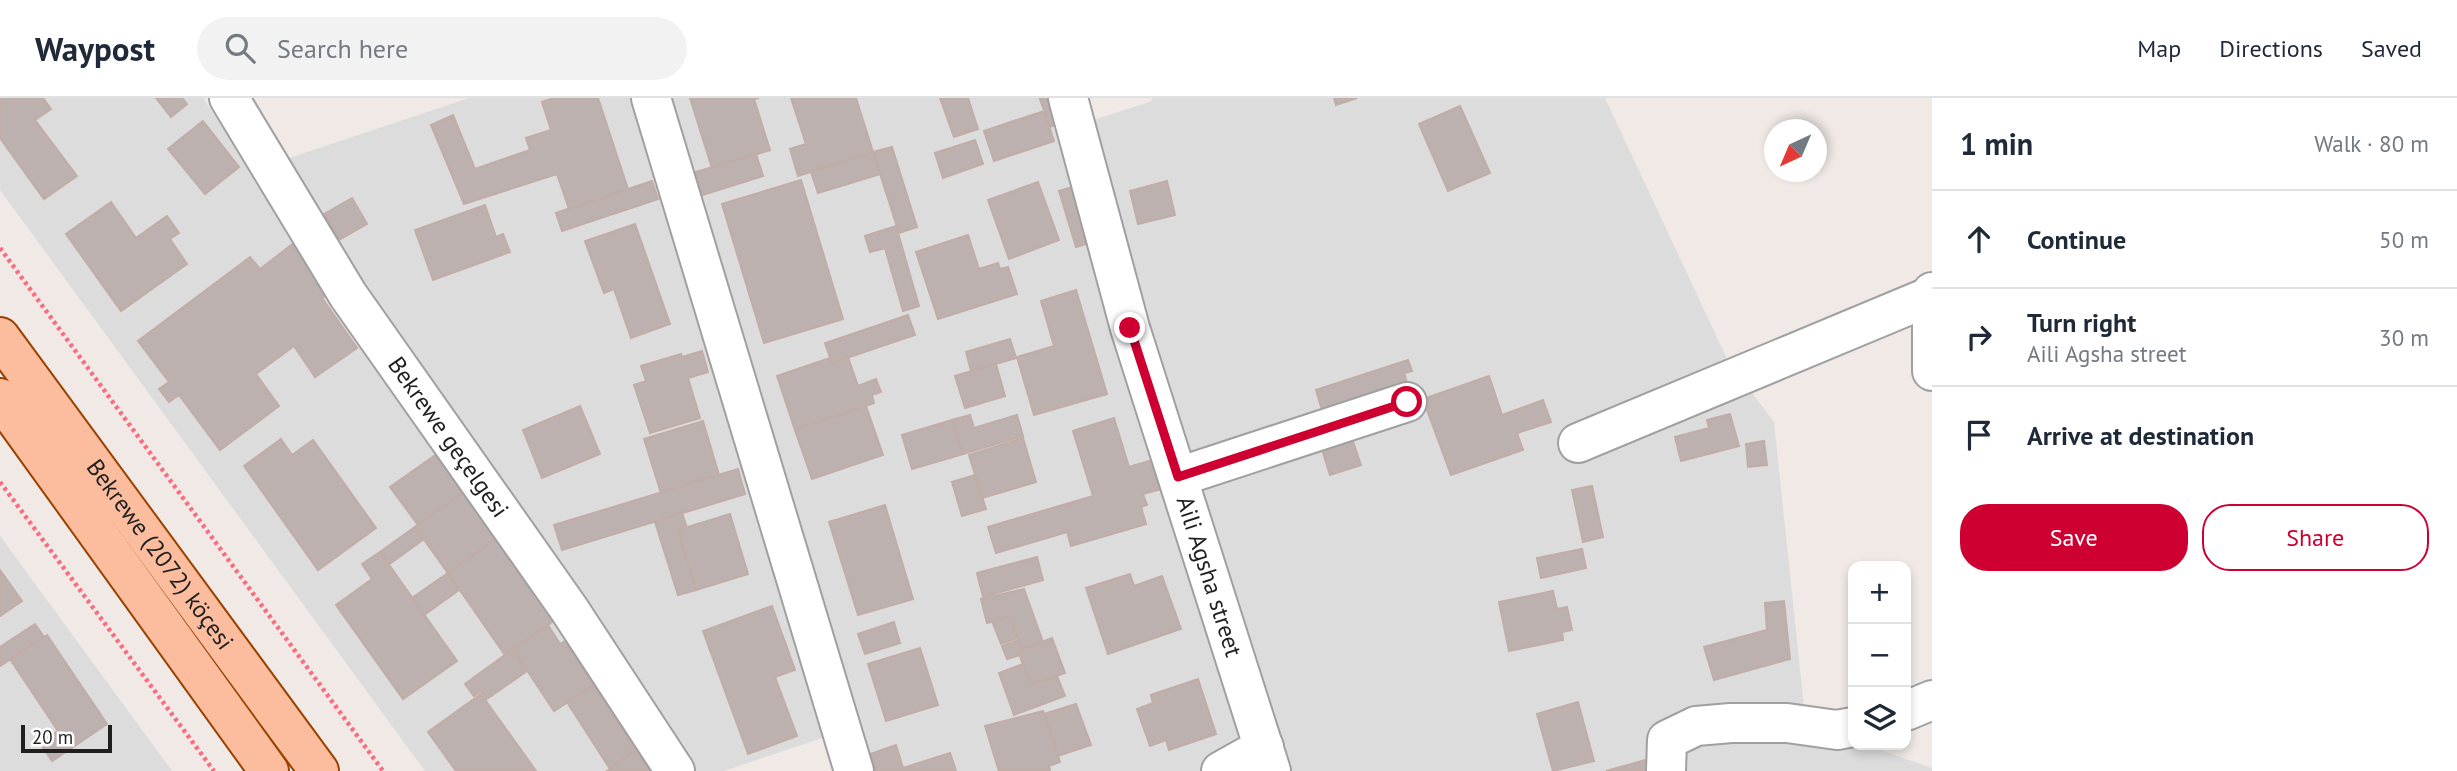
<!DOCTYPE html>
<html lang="en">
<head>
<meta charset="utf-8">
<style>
  :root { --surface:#fff; --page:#f2f2f3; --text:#1f2937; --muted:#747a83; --line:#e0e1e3; --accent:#cd0031 }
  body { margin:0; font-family:"PT Sans",sans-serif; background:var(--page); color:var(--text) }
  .controls { position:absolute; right:21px; bottom:21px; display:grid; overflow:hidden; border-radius:14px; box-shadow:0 4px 10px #0003 }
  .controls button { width:63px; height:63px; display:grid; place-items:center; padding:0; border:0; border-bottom:2px solid var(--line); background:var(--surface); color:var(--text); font:35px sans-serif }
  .compass { position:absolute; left:1764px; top:21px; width:63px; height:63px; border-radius:50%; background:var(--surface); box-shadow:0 4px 10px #0003; rotate:224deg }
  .scale { position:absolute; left:21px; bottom:18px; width:91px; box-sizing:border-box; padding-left:7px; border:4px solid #1f1f1f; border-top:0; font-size:19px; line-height:24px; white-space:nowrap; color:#1f1f1f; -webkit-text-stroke:5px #fff; paint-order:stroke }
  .stop { position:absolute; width:21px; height:21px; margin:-16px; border:5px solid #cd0031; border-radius:50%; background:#fff }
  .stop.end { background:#cd0031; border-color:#fff; box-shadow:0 2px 7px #0008 }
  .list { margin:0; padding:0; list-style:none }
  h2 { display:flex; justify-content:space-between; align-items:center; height:91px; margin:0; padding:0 28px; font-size:30px }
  h2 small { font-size:23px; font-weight:400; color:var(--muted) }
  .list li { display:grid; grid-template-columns:46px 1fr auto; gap:21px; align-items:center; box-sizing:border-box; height:98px; padding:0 28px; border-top:2px solid var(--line) }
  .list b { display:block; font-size:26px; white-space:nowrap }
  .list p { margin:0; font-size:23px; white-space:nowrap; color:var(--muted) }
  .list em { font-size:23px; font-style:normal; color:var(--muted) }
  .actions { display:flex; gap:14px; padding:21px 28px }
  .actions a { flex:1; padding:16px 0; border:2px solid var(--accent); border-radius:28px; text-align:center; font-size:24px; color:var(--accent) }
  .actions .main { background:var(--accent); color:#fff }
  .icon { flex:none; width:38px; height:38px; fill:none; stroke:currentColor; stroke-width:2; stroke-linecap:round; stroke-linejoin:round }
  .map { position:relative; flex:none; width:1932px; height:673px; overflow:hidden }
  header { display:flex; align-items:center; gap:42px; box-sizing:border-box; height:98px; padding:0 35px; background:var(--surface); border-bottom:2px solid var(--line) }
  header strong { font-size:33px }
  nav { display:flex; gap:38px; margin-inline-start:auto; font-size:24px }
  .search { width:490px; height:63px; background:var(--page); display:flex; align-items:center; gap:18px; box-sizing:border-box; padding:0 24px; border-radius:38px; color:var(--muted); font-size:26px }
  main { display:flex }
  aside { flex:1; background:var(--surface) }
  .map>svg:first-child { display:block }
  .residential { fill:#dddcdc }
  .building { fill:#bcb1ae; stroke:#c1aca7; stroke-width:2 }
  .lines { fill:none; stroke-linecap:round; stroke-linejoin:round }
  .minor-casing { stroke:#a0a0a0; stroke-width:42 }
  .major-casing { stroke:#994200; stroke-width:42 }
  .path { stroke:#fa6c7f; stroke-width:4.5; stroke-dasharray:3.5 3.5; stroke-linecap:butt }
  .minor { stroke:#fff; stroke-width:38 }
  .major { stroke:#fcbd9e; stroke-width:38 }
  .route { stroke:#cd0031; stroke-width:9 }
  .labels { text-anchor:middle; stroke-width:7; stroke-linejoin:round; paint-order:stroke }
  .street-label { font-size:24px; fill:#1f1f1f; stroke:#fff }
</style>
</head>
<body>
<header>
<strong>Waypost</strong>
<div class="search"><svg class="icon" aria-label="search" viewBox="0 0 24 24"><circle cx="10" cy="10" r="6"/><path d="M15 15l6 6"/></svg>Search here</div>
<nav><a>Map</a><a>Directions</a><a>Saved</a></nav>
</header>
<main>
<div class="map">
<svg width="1932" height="673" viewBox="0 0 1932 673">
  <rect width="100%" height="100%" fill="#f0e9e5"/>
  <g class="residential">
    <polygon points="0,0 203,0 293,137 663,673 425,673 0,92"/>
    <polygon points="469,0 632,0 828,638 724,673 693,673 357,188 283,62"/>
    <polygon points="657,0 1060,0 1262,673 870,673"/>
    <polygon points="1152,0 1605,0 1728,263 1774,324 1808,647 1877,651 1932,670 1932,673 1289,673 1087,24 1152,3"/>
    <polygon points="0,438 172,673 0,673"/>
  </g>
  <g class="building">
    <polygon points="0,0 43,0 51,11 35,22 77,78 44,101 0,40"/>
    <polygon points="156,0 182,0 187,6 171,19"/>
    <polygon points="554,0 598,0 628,91 569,111 557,76 464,106 431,27 453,17 475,71 530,52 526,40 551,32 542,4"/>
    <polygon points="690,0 759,0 754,1 770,52 712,70"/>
    <polygon points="791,0 856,0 873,54 798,78 790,51 806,46"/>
    <polygon points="940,0 968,0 978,31 954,39"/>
    <polygon points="1056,0 1064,24 1050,29 1040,1"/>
    <polygon points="1334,0 1357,0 1336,7"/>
    <polygon points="1460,8 1490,75 1448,93 1419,26"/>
    <polygon points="1044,13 1054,43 994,63 984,33"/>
    <polygon points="203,23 239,69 205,96 168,51"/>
    <polygon points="975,42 983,66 943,80 935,55"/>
    <polygon points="892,49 917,129 899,135 873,54"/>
    <polygon points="873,54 880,76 818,95 811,74"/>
    <polygon points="756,56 763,78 693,100 686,77"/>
    <polygon points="801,82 843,221 764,245 722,106"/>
    <polygon points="652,83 658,101 562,133 556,115"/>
    <polygon points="1167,83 1175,117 1138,126 1130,93"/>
    <polygon points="1038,84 1059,142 1009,161 988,102"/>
    <polygon points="1079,87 1096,143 1076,149 1059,93"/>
    <polygon points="352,100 367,126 339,142 324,116"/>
    <polygon points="111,104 136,140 167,118 179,135 170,141 187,166 121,213 66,136"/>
    <polygon points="485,107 496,139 503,136 510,154 433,182 415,132"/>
    <polygon points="635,126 670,226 631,240 614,191 604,195 585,143"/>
    <polygon points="896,128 919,208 903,213 885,150 870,154 865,138"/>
    <polygon points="968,137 979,171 998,165 1000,171 1008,169 1017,196 938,221 916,154"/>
    <polygon points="294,145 331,194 322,200 357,250 315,279 294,248 256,276 279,308 220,352 179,297 169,304 159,291 169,284 138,243 250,159 260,171"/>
    <polygon points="1076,192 1107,296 1034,317 1017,259 1054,248 1041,203"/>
    <polygon points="908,217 915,237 832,265 825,245"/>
    <polygon points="1010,241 1016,260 971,273 966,254"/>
    <polygon points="702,253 708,274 688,280 700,320 650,335 634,287 646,283 641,268 681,256 682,259"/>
    <polygon points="848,259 858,288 876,281 881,294 872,297 874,305 795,332 777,278 830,260 832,265"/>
    <polygon points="1408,262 1412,273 1404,275 1407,284 1322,312 1316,292"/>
    <polygon points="996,266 1005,298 965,310 955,278"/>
    <polygon points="1489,278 1502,317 1543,302 1551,324 1517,335 1523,352 1451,377 1423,301"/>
    <polygon points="580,308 600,356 542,380 523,332"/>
    <polygon points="866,308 883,357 812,381 795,332"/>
    <polygon points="1730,316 1739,348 1681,363 1675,339 1709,330 1707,322"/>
    <polygon points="970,317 974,330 1017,317 1023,338 963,356 952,322"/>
    <polygon points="1114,320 1129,369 1156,361 1165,390 1143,396 1147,407 1141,409 1146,426 1071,448 1067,434 996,455 988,429 1093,398 1073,333"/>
    <polygon points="952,322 963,356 912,371 902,337"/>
    <polygon points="703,323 719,377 661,395 644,341"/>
    <polygon points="1350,335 1361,367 1330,377 1320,345"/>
    <polygon points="1023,340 1036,384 982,400 969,357"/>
    <polygon points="281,341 292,357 313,342 376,430 318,472 244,368"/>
    <polygon points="1764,343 1767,367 1748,369 1746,346"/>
    <polygon points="437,356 464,394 418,427 390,389"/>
    <polygon points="738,371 745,396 562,452 554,427"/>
    <polygon points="975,377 986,411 962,418 952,384"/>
    <polygon points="1592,388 1603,439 1583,444 1572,392"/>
    <polygon points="464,394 497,440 448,475 415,429"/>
    <polygon points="885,407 913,501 858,517 829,424"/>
    <polygon points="682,415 687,430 678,432 696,492 678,497 655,424"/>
    <polygon points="730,416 748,476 696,492 678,432"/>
    <polygon points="415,429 424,441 388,467 380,454"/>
    <polygon points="497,440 555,522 505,557 448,475"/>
    <polygon points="1582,451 1586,470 1541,480 1537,460"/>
    <polygon points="380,454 457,563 403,601 336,507 372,481 362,466"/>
    <polygon points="1037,459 1043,482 983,499 977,475"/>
    <polygon points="0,472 22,503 0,518"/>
    <polygon points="448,475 459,492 424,517 412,500"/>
    <polygon points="1130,476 1134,488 1162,478 1181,531 1108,556 1086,490"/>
    <polygon points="1024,491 1043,544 1022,552 1010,519 987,525 981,501"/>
    <polygon points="1553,493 1557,511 1567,509 1572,532 1562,534 1563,542 1509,553 1499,504"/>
    <polygon points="1784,503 1790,561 1714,582 1704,549 1767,532 1765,505"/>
    <polygon points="772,508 795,572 775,579 797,638 748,656 703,533"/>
    <polygon points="1010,519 1017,540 1001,546 992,523"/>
    <polygon points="894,524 900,545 865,556 858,536"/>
    <polygon points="35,526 44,539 0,568 0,549"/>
    <polygon points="548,527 560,546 565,543 594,587 554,613 513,551"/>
    <polygon points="47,537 107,626 70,651 10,561"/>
    <polygon points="1052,540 1065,575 1031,587 1018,553"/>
    <polygon points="1018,542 1022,552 1018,553 1020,557 1007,561 1002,548"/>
    <polygon points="920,550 938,607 886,623 868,566"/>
    <polygon points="513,551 527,573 487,601 481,593 474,598 465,586"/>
    <polygon points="1023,566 1031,587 1057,578 1065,598 1014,617 999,575"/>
    <polygon points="1198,581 1216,636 1169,652 1166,642 1150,648 1137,611 1153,605 1151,597"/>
    <polygon points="594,587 635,652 610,671 567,604"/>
    <polygon points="481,596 536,673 456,673 428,634"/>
    <polygon points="1578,604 1594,663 1553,673 1537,616"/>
    <polygon points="1076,606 1091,647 1058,658 1044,616"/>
    <polygon points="1043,613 1060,664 1049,668 1050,673 999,673 985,628"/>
    <polygon points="58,633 70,651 52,663 40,645"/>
    <polygon points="896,647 903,670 950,655 956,673 876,673 870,656"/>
    <polygon points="635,652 651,673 607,673 610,671"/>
    <polygon points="1649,661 1652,673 1606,673"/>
  </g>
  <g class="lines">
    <defs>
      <g id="minor">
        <path id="s1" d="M229,0L348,197L569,511L675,673"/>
        <polyline points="651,0 854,673"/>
        <path id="s2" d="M1068,0L1130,230L1271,673"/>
        <polyline points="1932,194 1932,273"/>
        <polyline points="1578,345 1931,198"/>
        <polyline points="1178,379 1407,304"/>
        <polyline points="1906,613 1932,602"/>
        <polyline points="1221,673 1264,649"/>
        <polyline points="1666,673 1667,642 1696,628 1731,625 1787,625 1837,632 1853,629"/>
      </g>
      <g id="major">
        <path id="s3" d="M0,239L319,673"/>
        <polyline points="0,300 269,673"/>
      </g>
    </defs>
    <use href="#minor" class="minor-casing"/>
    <use href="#major" class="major-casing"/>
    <g class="path">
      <polyline points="0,150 383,673"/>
      <polyline points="0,384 214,673"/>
    </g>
    <use href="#minor" class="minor"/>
    <use href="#major" class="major"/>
  </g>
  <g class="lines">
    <polyline class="route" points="1130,230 1178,379 1407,304"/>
  </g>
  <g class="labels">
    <g class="street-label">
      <text dy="8" stroke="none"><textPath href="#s1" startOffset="404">Bekrewe geçelgesi</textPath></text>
      <text dy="8" stroke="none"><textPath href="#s3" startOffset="270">Bekrewe (2072) köçesi</textPath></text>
      <text dy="8" stroke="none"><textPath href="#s2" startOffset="499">Aili Agsha street</textPath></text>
    </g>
  </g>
</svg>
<div class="controls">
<button>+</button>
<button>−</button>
<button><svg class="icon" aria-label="layers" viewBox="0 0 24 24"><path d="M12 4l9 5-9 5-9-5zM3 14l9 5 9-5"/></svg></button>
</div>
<svg class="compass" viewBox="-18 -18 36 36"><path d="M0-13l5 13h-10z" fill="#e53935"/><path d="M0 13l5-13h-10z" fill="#747a83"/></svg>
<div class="scale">20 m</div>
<div class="stop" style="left:1407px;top:304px"></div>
<div class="stop end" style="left:1130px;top:230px"></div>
</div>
<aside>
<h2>1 min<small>Walk · 80 m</small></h2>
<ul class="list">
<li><svg class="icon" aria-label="ahead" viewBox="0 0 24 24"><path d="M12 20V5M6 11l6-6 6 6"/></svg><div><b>Continue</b></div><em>50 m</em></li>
<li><svg class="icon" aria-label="right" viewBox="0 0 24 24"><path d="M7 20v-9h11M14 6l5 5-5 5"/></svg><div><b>Turn right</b><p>Aili Agsha street</p></div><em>30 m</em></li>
<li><svg class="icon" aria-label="arrive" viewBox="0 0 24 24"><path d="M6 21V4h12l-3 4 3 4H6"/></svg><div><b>Arrive at destination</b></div></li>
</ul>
<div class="actions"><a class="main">Save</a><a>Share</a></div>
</aside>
</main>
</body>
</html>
